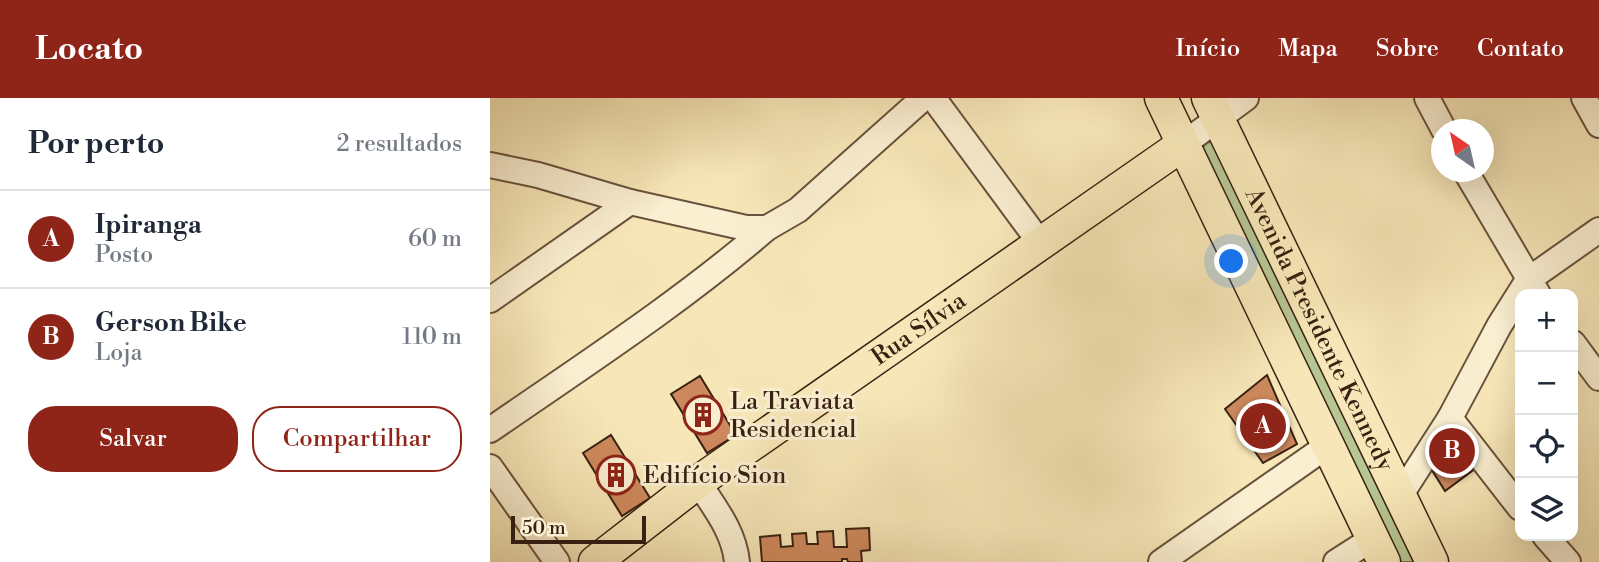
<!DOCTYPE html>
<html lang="pt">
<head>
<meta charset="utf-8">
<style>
  :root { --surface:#fff; --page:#f2f2f3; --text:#1f2937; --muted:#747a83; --line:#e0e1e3; --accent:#8f2418 }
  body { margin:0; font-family:"Libre Bodoni",serif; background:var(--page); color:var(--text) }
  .controls { position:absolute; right:21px; bottom:21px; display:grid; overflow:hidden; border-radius:14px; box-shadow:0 7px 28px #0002 }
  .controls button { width:63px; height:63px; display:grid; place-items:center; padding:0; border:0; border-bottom:2px solid var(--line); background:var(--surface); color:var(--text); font:35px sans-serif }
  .compass { position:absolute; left:941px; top:21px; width:63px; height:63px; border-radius:50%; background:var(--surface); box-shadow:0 7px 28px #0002; rotate:326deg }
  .scale { position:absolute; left:21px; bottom:18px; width:135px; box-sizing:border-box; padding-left:7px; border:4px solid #382112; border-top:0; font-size:19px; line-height:24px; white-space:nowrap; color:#382112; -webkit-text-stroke:5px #faefd1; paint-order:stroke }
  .you { position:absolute; left:742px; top:164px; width:24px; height:24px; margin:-18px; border:5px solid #fff; border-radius:50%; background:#1a73e8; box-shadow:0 0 0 10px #1a73e833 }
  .badge { display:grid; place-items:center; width:46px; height:46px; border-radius:50%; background:var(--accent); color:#fff; font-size:23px; font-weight:700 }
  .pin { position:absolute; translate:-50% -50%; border:4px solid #fff; box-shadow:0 2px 7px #0006 }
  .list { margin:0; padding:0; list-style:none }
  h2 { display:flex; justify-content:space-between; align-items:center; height:91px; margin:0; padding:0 28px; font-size:30px }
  h2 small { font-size:23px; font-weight:400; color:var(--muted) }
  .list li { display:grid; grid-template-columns:46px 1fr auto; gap:21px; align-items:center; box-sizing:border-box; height:98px; padding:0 28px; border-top:2px solid var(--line) }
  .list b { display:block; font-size:26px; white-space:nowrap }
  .list p { margin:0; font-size:23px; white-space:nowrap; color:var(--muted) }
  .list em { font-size:23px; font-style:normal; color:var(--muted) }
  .actions { display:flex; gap:14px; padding:21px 28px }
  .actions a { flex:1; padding:16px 0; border:2px solid var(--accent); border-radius:28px; text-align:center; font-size:24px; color:var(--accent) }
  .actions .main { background:var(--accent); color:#fff }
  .icon { flex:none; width:38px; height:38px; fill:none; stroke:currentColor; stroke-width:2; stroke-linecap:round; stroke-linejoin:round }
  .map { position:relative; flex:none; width:1109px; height:464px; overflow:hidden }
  header { display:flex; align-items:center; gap:42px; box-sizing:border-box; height:98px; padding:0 35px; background:var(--accent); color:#fff }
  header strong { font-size:33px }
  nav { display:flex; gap:38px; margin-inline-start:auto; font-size:24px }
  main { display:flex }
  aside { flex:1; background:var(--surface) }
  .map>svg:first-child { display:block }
  .green { fill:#b7c793; stroke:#787452; stroke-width:2 }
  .building { fill:#cd895d; stroke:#382112; stroke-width:2 }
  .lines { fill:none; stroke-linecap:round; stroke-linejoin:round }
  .minor-casing { stroke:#68523c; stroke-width:28 }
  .major-casing { stroke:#382112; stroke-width:35 }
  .minor { stroke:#faefd1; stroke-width:24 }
  .major { stroke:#f7e7b8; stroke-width:32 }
  .labels { text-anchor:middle; stroke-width:6; stroke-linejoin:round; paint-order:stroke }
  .street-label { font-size:24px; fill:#382112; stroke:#faefd1 }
  .poi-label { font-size:24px; fill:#382112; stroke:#faefd1; text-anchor:start }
</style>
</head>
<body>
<header>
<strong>Locato</strong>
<nav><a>Início</a><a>Mapa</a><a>Sobre</a><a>Contato</a></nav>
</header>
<main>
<aside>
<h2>Por perto<small>2 resultados</small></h2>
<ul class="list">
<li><span class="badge">A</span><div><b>Ipiranga</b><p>Posto</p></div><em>60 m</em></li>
<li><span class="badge">B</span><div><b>Gerson Bike</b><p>Loja</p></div><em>110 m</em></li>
</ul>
<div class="actions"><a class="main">Salvar</a><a>Compartilhar</a></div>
</aside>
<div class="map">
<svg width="1109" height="464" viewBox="0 0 1109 464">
  <rect width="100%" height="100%" fill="#f7e7b8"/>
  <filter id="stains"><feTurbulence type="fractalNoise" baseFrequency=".00286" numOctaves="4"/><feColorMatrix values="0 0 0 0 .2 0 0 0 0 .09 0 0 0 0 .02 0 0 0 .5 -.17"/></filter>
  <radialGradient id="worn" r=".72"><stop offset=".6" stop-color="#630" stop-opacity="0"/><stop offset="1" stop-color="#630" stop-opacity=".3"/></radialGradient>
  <polygon class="green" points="724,43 928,464 908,464 712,50 717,45"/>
  <g class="building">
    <polygon points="777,277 807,346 773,365 735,311"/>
    <polygon points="210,278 246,337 217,355 181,296"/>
    <polygon points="121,337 160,400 132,418 93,355"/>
    <polygon points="961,338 986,370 955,393 940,369"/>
    <polygon points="379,430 380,452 371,453 372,464 358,464 357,461 352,461 352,464 272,464 270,439 290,437 291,449 303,448 302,436 316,435 317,446 328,446 327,434 343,433 344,449 357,449 356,431"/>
  </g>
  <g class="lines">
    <defs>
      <g id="minor">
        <polyline points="937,0 954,32"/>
        <polyline points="1094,0 1109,27"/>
        <polyline points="447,5 551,146"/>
        <polyline points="692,47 756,0"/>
        <polyline points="0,67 48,77 140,104 256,130 277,130 308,112 430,3"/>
        <polyline points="976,74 1048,196"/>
        <polyline points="0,202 140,104"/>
        <polyline points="1083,245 1109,280"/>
        <polyline points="960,320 1030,410"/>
        <path d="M0,332C94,267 190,205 277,130"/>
        <polyline points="0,369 67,464"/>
        <path d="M208,384C224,409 244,433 247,464"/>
        <polyline points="910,398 960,320 1009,228 1038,182 1109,132"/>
        <polyline points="1055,438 1078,464"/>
        <polyline points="671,464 837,348"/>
        <polyline points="846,464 882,441"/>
      </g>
      <g id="major">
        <polyline points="671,0 894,464"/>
        <path id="s1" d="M718,0L942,464"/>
        <path id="s2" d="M105,464L208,384L692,47"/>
      </g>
    </defs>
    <use href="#minor" class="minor-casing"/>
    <use href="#major" class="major-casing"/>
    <use href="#minor" class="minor"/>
    <use href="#major" class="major"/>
  </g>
  <defs>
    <symbol id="building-ring" viewBox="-11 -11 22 22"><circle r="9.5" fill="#faefd1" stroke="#8f2418" stroke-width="1.5"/><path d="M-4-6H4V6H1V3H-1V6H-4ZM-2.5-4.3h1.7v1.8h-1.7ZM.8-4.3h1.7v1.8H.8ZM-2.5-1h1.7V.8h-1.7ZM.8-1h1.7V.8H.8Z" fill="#8f2418"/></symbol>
  </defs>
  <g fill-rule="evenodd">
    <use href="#building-ring" x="191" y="295" width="44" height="44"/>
    <use href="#building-ring" x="104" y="355" width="44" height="44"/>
  </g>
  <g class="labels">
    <g class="street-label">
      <text dy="8" stroke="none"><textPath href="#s2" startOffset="399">Rua Sílvia</textPath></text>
      <text dy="8" stroke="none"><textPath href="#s1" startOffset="257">Avenida Presidente Kennedy</textPath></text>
    </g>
    <g class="poi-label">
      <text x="240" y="311">La Traviata<tspan x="240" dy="28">Residencial</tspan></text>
      <text x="153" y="385">Edifício Sion</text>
    </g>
  </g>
  <rect width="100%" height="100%" filter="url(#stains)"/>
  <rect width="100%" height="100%" fill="url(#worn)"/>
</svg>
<div class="controls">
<button>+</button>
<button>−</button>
<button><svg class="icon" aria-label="locate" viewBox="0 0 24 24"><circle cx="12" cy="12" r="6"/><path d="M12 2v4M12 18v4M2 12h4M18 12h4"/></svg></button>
<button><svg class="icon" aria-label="layers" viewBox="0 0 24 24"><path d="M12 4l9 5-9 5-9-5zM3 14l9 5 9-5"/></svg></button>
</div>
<svg class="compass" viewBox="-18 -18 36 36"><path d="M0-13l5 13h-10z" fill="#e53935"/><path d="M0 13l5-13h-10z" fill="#747a83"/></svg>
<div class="scale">50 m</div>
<div class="you"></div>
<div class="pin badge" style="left:773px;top:328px">A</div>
<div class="pin badge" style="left:962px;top:353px">B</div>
</div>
</main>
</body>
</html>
